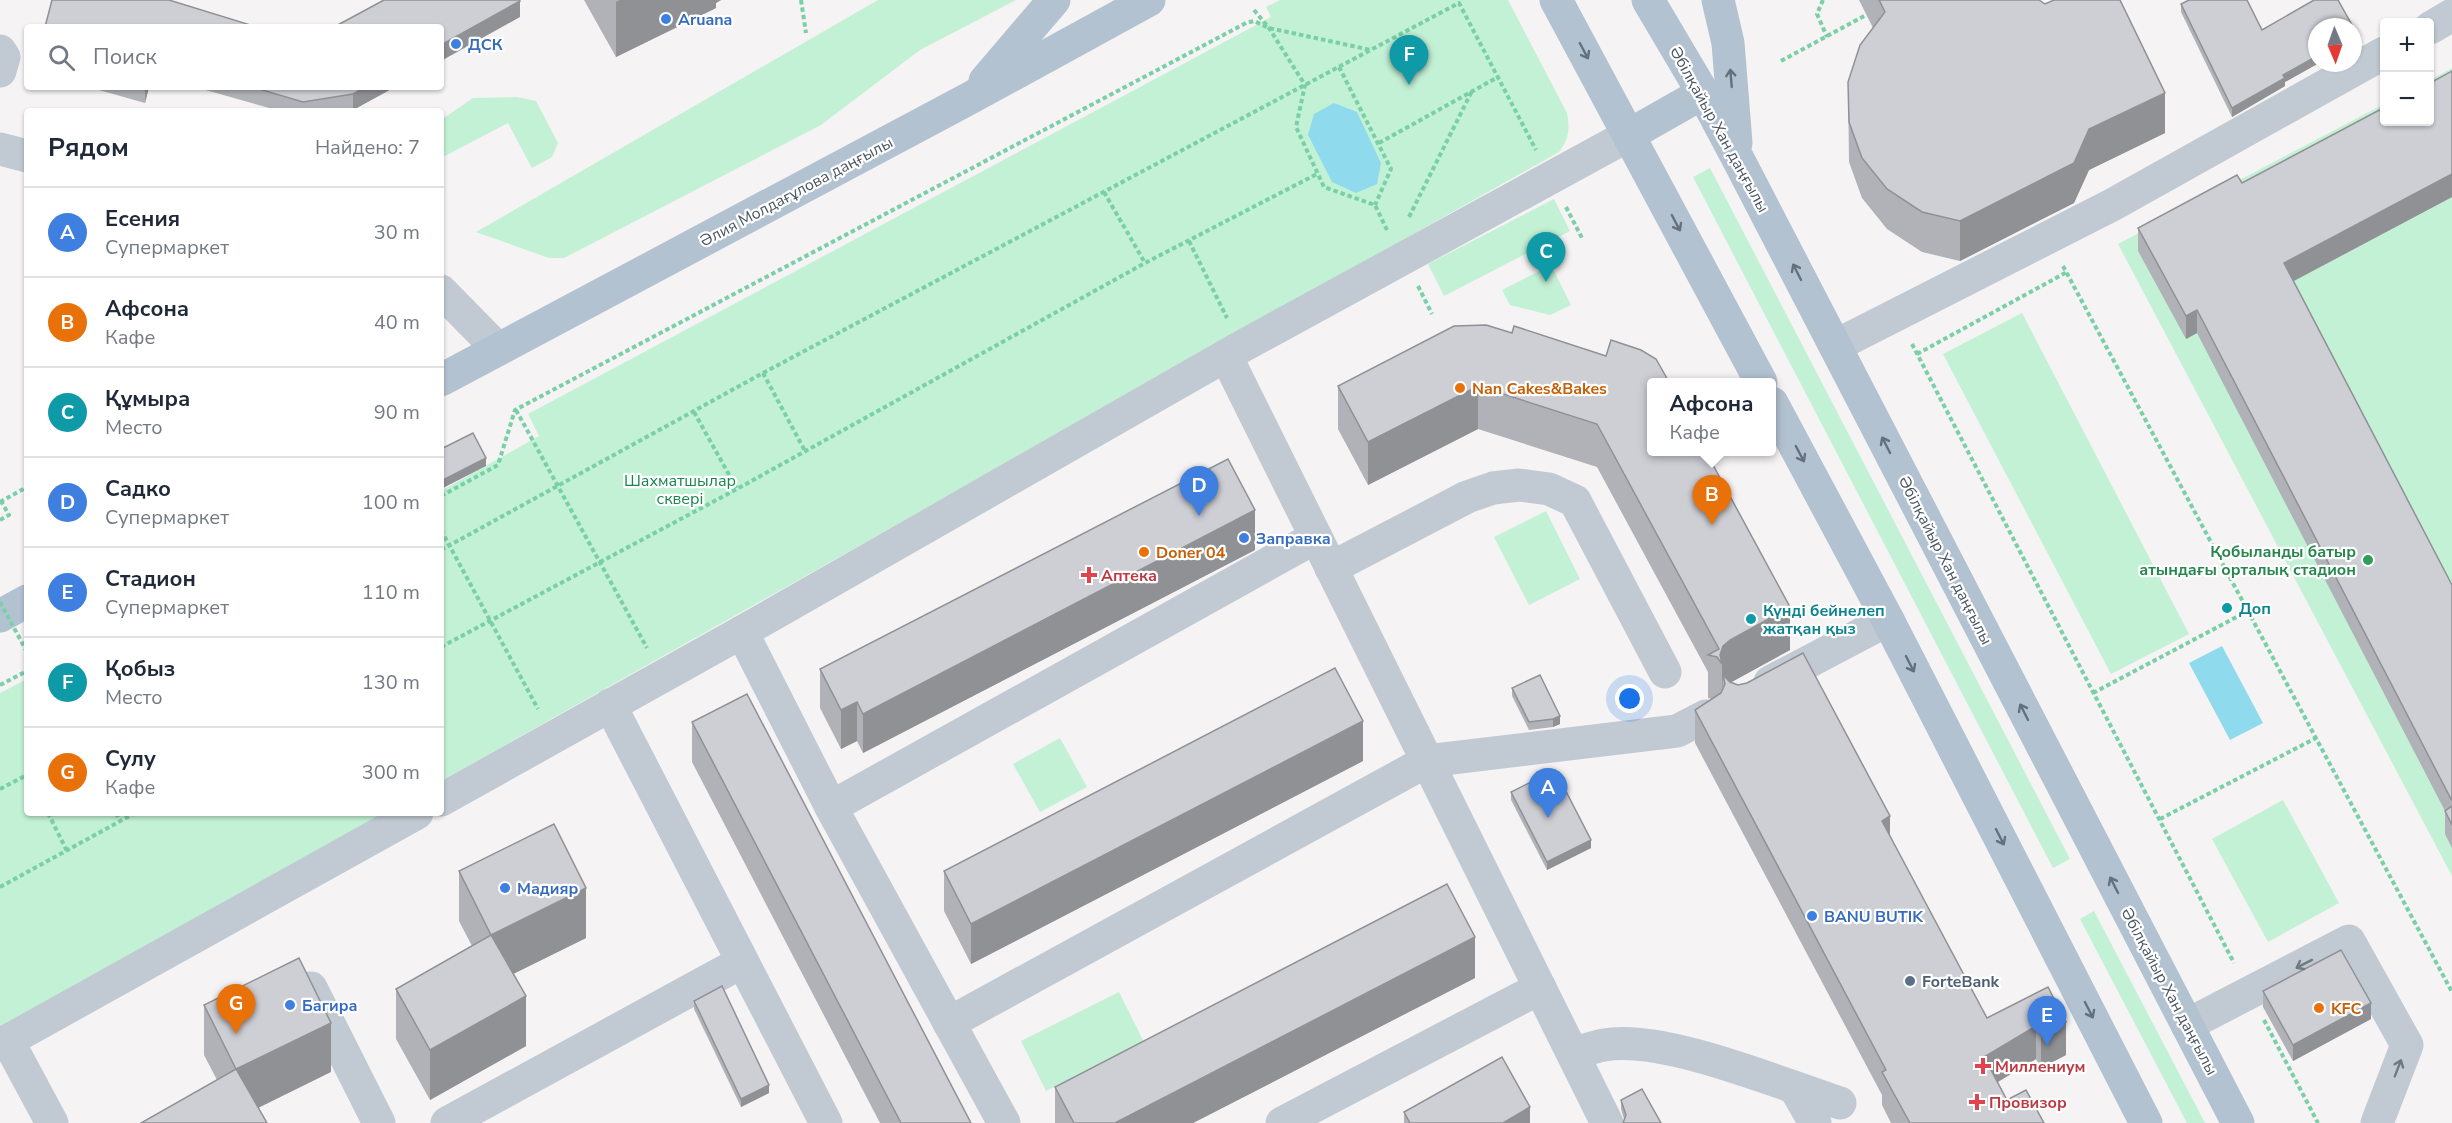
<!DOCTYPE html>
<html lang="ru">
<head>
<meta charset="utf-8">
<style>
  :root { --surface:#fff; --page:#f2f2f3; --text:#1f2937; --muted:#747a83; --line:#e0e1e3; --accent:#2563eb }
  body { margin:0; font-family:"Nunito Sans",sans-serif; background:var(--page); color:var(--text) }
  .controls { position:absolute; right:18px; top:18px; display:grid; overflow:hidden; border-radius:6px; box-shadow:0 2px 4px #0004 }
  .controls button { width:54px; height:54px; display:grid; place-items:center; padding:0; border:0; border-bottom:2px solid var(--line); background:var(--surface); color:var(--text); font:30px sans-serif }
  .compass { position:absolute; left:2308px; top:18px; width:54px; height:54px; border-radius:50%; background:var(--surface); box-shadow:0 2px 4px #0004; rotate:178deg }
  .you { position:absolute; left:1630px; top:699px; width:21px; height:21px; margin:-15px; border:4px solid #fff; border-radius:50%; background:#1a73e8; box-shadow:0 0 0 9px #1a73e833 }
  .badge { display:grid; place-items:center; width:39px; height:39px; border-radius:50%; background:var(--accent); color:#fff; font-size:20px; font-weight:700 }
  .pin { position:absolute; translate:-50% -50px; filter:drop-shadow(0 2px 3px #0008) }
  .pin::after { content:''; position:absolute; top:32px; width:21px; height:18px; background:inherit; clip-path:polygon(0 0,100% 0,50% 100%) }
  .popup { position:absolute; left:1647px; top:378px; width:129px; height:78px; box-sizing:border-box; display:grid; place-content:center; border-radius:6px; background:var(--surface); filter:drop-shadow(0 2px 4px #0005); font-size:20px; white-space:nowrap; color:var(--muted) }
  .popup b { font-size:22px; color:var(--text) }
  .popup::after { content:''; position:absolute; left:50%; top:100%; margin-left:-12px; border:12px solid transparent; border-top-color:var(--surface) }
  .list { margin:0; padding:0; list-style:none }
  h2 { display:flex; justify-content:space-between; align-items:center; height:78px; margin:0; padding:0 24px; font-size:26px }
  h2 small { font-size:20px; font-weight:400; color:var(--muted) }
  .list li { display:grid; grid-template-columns:39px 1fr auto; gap:18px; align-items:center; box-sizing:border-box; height:90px; padding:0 24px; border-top:2px solid var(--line) }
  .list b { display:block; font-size:22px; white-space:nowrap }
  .list p { margin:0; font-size:20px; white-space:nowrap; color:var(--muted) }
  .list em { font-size:20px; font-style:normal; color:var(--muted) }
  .icon { flex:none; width:33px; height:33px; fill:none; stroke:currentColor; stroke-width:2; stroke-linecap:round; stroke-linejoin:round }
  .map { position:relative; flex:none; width:2452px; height:1123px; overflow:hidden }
  .search { position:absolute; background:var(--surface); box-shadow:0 2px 4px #0004; left:24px; top:24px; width:420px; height:66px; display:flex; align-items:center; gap:15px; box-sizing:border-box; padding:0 21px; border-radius:6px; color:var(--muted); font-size:22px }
  .panel { position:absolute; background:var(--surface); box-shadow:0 2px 4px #0004; left:24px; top:108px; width:420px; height:708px; border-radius:6px }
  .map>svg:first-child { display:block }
  .green { fill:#c3f1d5 }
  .water { fill:#90daee }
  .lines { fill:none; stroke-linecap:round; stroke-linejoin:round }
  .path { stroke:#7ad0a6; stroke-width:4; stroke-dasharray:4.5 3; stroke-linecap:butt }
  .minor { stroke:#c1cad2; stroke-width:33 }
  .major { stroke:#b3c2d1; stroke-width:33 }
  .path-bridge { stroke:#7ad0a6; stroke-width:4; stroke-dasharray:4.5 3; stroke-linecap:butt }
  .wall { fill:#b0b2b7 }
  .shaded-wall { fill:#909195 }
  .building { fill:#cdcfd5; stroke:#909195; stroke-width:1.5 }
  .oneway { stroke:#64717d }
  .oneway2 { stroke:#6e7983 }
  .shop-dot { fill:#3f7fe0; stroke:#fff; stroke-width:2 }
  .food-dot { fill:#e8710a; stroke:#fff; stroke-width:2 }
  .leisure-dot { fill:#2e9e5b; stroke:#fff; stroke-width:2 }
  .health-dot { fill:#e0444e; stroke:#fff; stroke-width:2 }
  .culture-dot { fill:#0f9aa8; stroke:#fff; stroke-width:2 }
  .service-dot { fill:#5c6f8a; stroke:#fff; stroke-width:2 }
  .labels { text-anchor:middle; stroke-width:4.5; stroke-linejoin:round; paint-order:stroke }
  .shop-label { font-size:16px; font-weight:bold; fill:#366cbe; stroke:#fff; text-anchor:start }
  .street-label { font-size:16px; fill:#4a5661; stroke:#fff }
  .food-label { font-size:16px; font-weight:bold; fill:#c56008; stroke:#fff; text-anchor:start }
  .park-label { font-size:16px; fill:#17864f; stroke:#fff }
  .leisure-label { font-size:16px; font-weight:bold; fill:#27864d; stroke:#fff; text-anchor:end }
  .health-label { font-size:16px; font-weight:bold; fill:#be3a42; stroke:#fff; text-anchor:start }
  .culture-label { font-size:16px; font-weight:bold; fill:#0d838f; stroke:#fff; text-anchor:start }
  .service-label { font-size:16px; font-weight:bold; fill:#4e5e75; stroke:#fff; text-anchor:start }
</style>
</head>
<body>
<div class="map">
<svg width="2452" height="1123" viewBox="0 0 2452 1123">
  <rect width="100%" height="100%" fill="#f5f3f3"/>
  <g class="green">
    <polygon points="878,0 1016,0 920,50 821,125 564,258 549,258 476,232"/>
    <path d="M1280,0H1508L1567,113C1570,130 1569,139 1559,152L441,781V491L539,436L528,414L1271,17L1266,7Z"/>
    <polygon points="2452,68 2452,876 2118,244 2384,104 2384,122 2430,122 2430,80"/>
    <polygon points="517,97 536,101 558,143 552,157 532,168 508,123 441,158 441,120 473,98"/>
    <polygon points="1710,168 2070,859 2053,868 1693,177"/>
    <polygon points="1554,199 1570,231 1444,296 1428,264"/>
    <polygon points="1551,265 1571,305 1550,315 1510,305 1502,290"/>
    <polygon points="2022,313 2189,634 2111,674 1943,354"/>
    <polygon points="1546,511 1580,579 1529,605 1494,537"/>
    <polygon points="27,679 27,813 385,813 0,1029 0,693"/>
    <polygon points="1060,738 1087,787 1040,812 1013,764"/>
    <polygon points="2283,800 2339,903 2268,942 2212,839"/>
    <polygon points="2094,911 2205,1123 2187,1123 2080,919"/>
    <polygon points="1119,992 1144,1042 1046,1091 1021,1041"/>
  </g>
  <g class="water">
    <polygon points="1334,103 1357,112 1381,163 1377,184 1356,193 1332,182 1308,135 1314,114"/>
    <polygon points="2222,646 2263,723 2230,740 2189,663"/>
  </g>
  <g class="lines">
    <g class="path">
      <polyline points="801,0 806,33"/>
      <polyline points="1823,0 1817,14 1827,37"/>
      <polyline points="1254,10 1269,28 1305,85 1296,127 1324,187 1375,205 1387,230"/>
      <polyline points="1781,61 1866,15"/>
      <polyline points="1339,67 1391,169 1375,205"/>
      <polyline points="1379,143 1498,77"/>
      <polyline points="1104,192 1145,263"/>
      <polyline points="1566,207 1582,238"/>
      <polyline points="1409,217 1472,91"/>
      <polyline points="1189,241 1227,318"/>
      <polyline points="2063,266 2452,992"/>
      <polyline points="1418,286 1432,314"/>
      <polyline points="1912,344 2234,963"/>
      <polyline points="1917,354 2067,272"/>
      <polyline points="763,373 805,451"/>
      <polyline points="516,410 647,648"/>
      <polyline points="694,412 737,489"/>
      <polyline points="441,496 498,465 515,410 1246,23 1254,21 1269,28 1371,50"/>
      <polyline points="0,502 27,487"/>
      <polyline points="0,520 9,515 1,501"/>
      <polyline points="441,530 538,709"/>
      <polyline points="441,550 763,373 1459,3 1536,150"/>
      <polyline points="441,647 737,489 1145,263 1317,174"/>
      <polyline points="0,685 27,671"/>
      <polyline points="2093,693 2248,611"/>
      <polyline points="0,789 27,775"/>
      <polyline points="48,813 67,851"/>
      <polyline points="116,813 120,821"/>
      <polyline points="2160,819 2316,738"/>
      <polyline points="0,887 135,813"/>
      <polyline points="2264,1020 2318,1123"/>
    </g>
    <g class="minor">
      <polyline points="2430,28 2452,15"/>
      <polyline points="0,51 4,57 0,71"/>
      <polyline points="0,149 27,156"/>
      <polyline points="441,291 498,349"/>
      <polyline points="1835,346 2112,205 2384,53"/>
      <polyline points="1226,356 1607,1123"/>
      <polyline points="1331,568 1467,497 1493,488 1519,485 1549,489 1575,501 1665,672"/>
      <polyline points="742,632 831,807 1316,537"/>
      <polyline points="1770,682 1888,620"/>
      <polyline points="610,705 826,1123"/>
      <polyline points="441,800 742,632 1241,347 1629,135"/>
      <polyline points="831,807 1004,1123"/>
      <polyline points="311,988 379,1123"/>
      <polyline points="949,1023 1427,761 1677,731 1706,716"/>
      <polyline points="2187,1025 2349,941 2407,1045 2377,1123"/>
      <polyline points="8,1041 52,1123"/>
      <polyline points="0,1045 417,813"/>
      <path d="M1573,1054C1583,1051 1593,1047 1604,1045C1663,1034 1781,1084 1840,1103"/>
      <polyline points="1795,1088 1815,1123"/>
      <polyline points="447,1123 742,962"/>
      <polyline points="1282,1123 1540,988"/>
    </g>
    <g class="major">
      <polyline points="1556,0 1761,382"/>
      <polyline points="1648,0 1703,93 1737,157 2238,1123"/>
      <polyline points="1718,0 1728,43 1736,143"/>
      <polyline points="985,81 1054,0"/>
      <polyline points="1629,135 1703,93"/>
      <polyline points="441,380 970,98 1149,0"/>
      <polyline points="1772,403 1888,620 2146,1123"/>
      <polyline points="0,616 27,601"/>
    </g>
    <polyline class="path-bridge" points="0,602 27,652"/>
  </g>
  <g class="wall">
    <polygon points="584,0 721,0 716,3 716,8 616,57"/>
    <polygon points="1859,0 2039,0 2165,133 2089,170 2074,203 1960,261 1922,252 1887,229 1862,198 1849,162 1848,82 1873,28"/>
    <polygon points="2189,0 2247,0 2262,30 2314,0 2338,0 2357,34 2357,42 2353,44 2353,27 2317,27 2317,63 2319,63 2285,82 2285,86 2232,117 2181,12 2181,4"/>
    <polygon points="2452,71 2452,197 2294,281 2452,585 2452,848 2445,834 2445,811 2197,333 2186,339 2138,251 2138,228 2242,183"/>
    <polygon points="99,87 149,87 145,103 99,90"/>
    <polygon points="195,87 395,87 353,110 349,111 280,111"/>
    <polygon points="1514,326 1790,650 1731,682 1890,837 1987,1018 2048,987 2066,1055 2041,1068 2036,1059 1998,1082 2007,1100 2044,1123 1891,1123 1882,1105 1882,1095 1695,743 1695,710 1712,699 1708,698 1708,672 1597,467 1478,429 1368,485 1338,429 1338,386 1512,333"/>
    <polygon points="1255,550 863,753 857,741 841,749 820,708 820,669"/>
    <polygon points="1512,688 1560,724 1553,727 1529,730 1512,696"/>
    <polygon points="692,722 971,1123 880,1123 692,762"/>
    <polygon points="1363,761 971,964 944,911 944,871"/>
    <polygon points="1511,792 1591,848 1547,870 1511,800"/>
    <polygon points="459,871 586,938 513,974 526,1046 430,1100 396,1039 396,989 472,946 459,921"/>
    <polygon points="1475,978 1193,1123 1055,1123 1055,1087"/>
    <polygon points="2263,991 2371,1019 2293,1061 2263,1007"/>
    <polygon points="694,1001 769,1093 741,1107 694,1009"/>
    <polygon points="204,1005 331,1072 217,1080 204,1055"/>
    <polygon points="1621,1100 1661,1123 1624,1119 1621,1109"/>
    <polygon points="1404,1112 1530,1123 1404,1123"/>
  </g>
  <g class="shaded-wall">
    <polygon points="620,0 721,0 716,3 716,8 616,57 616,2"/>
    <polygon points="520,1 520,17 441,61 441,45"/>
    <polygon points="2357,34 2357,42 2353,44 2353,36"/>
    <polygon points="2317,56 2317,63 2319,63 2285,82 2285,86 2232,117 2232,108 2283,75"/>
    <polygon points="145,87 149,87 145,103"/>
    <polygon points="366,87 395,87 353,110 353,94"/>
    <polygon points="2165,93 2165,133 2089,170 2074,203 1960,261 1960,221 2089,129"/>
    <polygon points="2452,174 2452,197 2284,286 2284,263"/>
    <polygon points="2197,310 2197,333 2186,339 2186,316"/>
    <polygon points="1478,386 1478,429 1368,485 1368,442"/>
    <polygon points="486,458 486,466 441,489 441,481"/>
    <polygon points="1255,510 1255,550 863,753 863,714"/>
    <polygon points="1790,607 1790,650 1730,683 1725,684 1723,675 1722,692 1722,664 1720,655 1723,646 1730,640"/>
    <polygon points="857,702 857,741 841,749 841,710"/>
    <polygon points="1560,716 1560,724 1553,727 1553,719"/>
    <polygon points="1363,721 1363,761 971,964 971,924"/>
    <polygon points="1890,816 1890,849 1882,821"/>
    <polygon points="1591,840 1591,848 1547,870 1547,862"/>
    <polygon points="586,888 586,938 491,985 491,935"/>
    <polygon points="1475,937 1475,978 1193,1123 1115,1123"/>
    <polygon points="526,996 526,1046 430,1100 430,1050"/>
    <polygon points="2371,1003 2371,1019 2293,1061 2293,1045"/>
    <polygon points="2066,1022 2066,1055 2041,1068 2041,1035"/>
    <polygon points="331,1023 331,1072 236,1119 236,1069"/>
    <polygon points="2036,1026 2036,1059 1984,1090 1984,1057"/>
    <polygon points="769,1085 769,1093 741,1107 741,1099"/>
    <polygon points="1530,1107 1530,1123 1503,1123"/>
  </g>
  <g class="building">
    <polygon points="52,0 169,0 257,27 45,27"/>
    <polygon points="384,0 519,0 520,1 441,45 441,27 334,27"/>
    <polygon points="1879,0 2039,0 2045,4 2054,0 2120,0 2165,93 2089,129 2074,163 1960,221 1922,212 1887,189 1862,158 1849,122 1848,82 1860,45 1885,12"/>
    <polygon points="2189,0 2247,0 2262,30 2314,0 2338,0 2357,34 2353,36 2353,27 2317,27 2317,56 2283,75 2285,78 2232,108 2181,4"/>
    <polygon points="2452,71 2452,174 2284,263 2452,585 2452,801 2197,310 2186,316 2138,228 2237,175 2242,183 2385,107 2385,122 2430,122 2430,83"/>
    <polygon points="252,87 366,87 353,94 303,102"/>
    <polygon points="1486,325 1512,333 1514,326 1606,356 1611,340 1641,350 1656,359 1669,382 1652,382 1652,452 1706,452 1790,607 1730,640 1723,646 1720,655 1722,664 1717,657 1708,655 1719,649 1597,424 1478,386 1368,442 1338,386 1454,326"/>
    <polygon points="473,433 486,458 441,481 441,449"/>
    <polygon points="1228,459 1255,510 863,714 857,702 841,710 820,669"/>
    <polygon points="1803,653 1890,816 1882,821 1987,1018 2048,987 2066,1022 2041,1035 2036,1026 1984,1057 2007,1100 2026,1090 2044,1123 1910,1123 1882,1072 1886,1070 1695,710 1721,693 1725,684 1723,675 1730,682 1738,685 1747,683"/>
    <polygon points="1335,668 1363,721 971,924 944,871"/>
    <polygon points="1540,675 1560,716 1553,719 1529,722 1512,688"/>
    <polygon points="747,694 971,1123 901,1123 692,722"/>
    <polygon points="1555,770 1591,840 1547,862 1511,792"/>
    <polygon points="2452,806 2452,825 2445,811"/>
    <polygon points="554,824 586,888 491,935 459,871"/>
    <polygon points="1447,884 1475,937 1115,1123 1074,1123 1055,1087"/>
    <polygon points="491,935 526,996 430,1050 396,989"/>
    <polygon points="2341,950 2371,1003 2293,1045 2263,991"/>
    <polygon points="299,958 331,1023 236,1069 204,1005"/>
    <polygon points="722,986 769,1085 741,1099 694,1001"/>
    <polygon points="1502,1057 1530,1107 1503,1123 1410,1123 1404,1112"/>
    <polygon points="236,1069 267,1123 141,1123"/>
    <polygon points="1642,1089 1661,1123 1623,1123 1626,1115 1621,1100"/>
  </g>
  <defs><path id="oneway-shaft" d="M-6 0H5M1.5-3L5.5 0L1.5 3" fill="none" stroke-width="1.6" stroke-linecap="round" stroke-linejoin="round" transform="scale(1.5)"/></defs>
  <g class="oneway">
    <use href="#oneway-shaft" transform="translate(1584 51) rotate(62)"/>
    <use href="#oneway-shaft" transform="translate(1731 78) rotate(-95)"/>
    <use href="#oneway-shaft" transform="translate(1676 223) rotate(62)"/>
    <use href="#oneway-shaft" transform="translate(1797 272) rotate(-117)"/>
    <use href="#oneway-shaft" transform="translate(1886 445) rotate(-117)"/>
    <use href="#oneway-shaft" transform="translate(1800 454) rotate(62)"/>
    <use href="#oneway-shaft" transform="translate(1910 664) rotate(63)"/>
    <use href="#oneway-shaft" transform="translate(2024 712) rotate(-117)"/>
    <use href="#oneway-shaft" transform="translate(2000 837) rotate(63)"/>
    <use href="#oneway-shaft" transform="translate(2114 885) rotate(-117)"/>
    <use href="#oneway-shaft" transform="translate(2089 1010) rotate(63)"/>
  </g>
  <g class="oneway2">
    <use href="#oneway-shaft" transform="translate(2304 964) rotate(153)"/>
    <use href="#oneway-shaft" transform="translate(2398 1068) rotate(-69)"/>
  </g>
  <g class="shop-dot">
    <circle cx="666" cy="19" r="6"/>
    <circle cx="456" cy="44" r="6"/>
    <circle cx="1244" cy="538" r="6"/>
    <circle cx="505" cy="888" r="6"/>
    <circle cx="1812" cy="916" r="6"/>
    <circle cx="290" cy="1005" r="6"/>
  </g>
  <g class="food-dot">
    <circle cx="1460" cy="388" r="6"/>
    <circle cx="1144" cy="552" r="6"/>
    <circle cx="2319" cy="1008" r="6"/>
  </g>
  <circle class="leisure-dot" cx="2368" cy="560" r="6"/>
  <g class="health-dot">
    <path d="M1086 566h6v6h6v6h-6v6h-6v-6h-6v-6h6z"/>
    <path d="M1980 1057h6v6h6v6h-6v6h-6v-6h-6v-6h6z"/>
    <path d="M1974 1093h6v6h6v6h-6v6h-6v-6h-6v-6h6z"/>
  </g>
  <g class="culture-dot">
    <circle cx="2227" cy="608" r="6"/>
    <circle cx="1751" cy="619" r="6"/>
  </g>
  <circle class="service-dot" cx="1910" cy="981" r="6"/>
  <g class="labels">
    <g class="shop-label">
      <text x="678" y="25">Aruana</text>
      <text x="468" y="50">ДСК</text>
      <text x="1256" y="544">Заправка</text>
      <text x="517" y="894">Мадияр</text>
      <text x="1824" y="922">BANU BUTIK</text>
      <text x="302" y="1011">Багира</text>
    </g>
    <g class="street-label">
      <text transform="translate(1720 129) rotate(61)" y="6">Әбілқайыр Хан даңғылы</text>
      <text transform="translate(796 191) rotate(-28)" y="6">Әлия Молдағұлова даңғылы</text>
      <text transform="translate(1946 560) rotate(63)" y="6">Әбілқайыр Хан даңғылы</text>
      <text transform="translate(2170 991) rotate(62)" y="6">Әбілқайыр Хан даңғылы</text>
    </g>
    <g class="food-label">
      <text x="1472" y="394">Nan Cakes&amp;Bakes</text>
      <text x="1156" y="558">Doner 04</text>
      <text x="2331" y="1014">KFC</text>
    </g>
    <g class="park-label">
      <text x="680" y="486">Шахматшылар<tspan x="680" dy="18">сквері</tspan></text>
    </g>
    <g class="leisure-label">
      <text x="2356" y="557">Қобыланды батыр<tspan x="2356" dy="18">атындағы орталық стадион</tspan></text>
    </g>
    <g class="health-label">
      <text x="1101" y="581">Аптека</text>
      <text x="1995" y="1072">Миллениум</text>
      <text x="1989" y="1108">Провизор</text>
    </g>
    <g class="culture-label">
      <text x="2239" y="614">Доп</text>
      <text x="1763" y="616">Күнді бейнелеп<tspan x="1763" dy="18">жатқан қыз</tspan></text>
    </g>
    <g class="service-label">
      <text x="1922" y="987">ForteBank</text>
    </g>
  </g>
</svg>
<div class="controls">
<button>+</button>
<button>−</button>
</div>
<svg class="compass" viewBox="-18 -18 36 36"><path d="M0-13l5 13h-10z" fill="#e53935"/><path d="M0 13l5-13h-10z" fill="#747a83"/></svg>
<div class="you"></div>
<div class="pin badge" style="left:1548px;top:818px;background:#3f7fe0">A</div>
<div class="pin badge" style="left:1712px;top:525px;background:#e8710a">B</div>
<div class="popup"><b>Афсона</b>Кафе</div>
<div class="pin badge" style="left:1546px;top:282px;background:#0f9aa8">C</div>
<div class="pin badge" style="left:1199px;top:516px;background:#3f7fe0">D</div>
<div class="pin badge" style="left:2047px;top:1046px;background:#3f7fe0">E</div>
<div class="pin badge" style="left:1409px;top:85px;background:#0f9aa8">F</div>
<div class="pin badge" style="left:236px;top:1034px;background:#e8710a">G</div>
<div class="search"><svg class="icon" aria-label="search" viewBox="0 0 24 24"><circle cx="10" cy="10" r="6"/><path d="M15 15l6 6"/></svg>Поиск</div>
<section class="panel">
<h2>Рядом<small>Найдено: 7</small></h2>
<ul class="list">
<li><span class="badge" style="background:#3f7fe0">A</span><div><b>Есения</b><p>Супермаркет</p></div><em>30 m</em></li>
<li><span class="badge" style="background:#e8710a">B</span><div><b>Афсона</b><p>Кафе</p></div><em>40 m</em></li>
<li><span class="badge" style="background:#0f9aa8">C</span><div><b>Құмыра</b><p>Место</p></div><em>90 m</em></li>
<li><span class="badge" style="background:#3f7fe0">D</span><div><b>Садко</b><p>Супермаркет</p></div><em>100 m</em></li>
<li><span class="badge" style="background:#3f7fe0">E</span><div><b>Стадион</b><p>Супермаркет</p></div><em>110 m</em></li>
<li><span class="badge" style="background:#0f9aa8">F</span><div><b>Қобыз</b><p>Место</p></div><em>130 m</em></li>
<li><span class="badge" style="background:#e8710a">G</span><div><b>Сулу</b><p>Кафе</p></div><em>300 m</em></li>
</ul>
</section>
</div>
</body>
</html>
